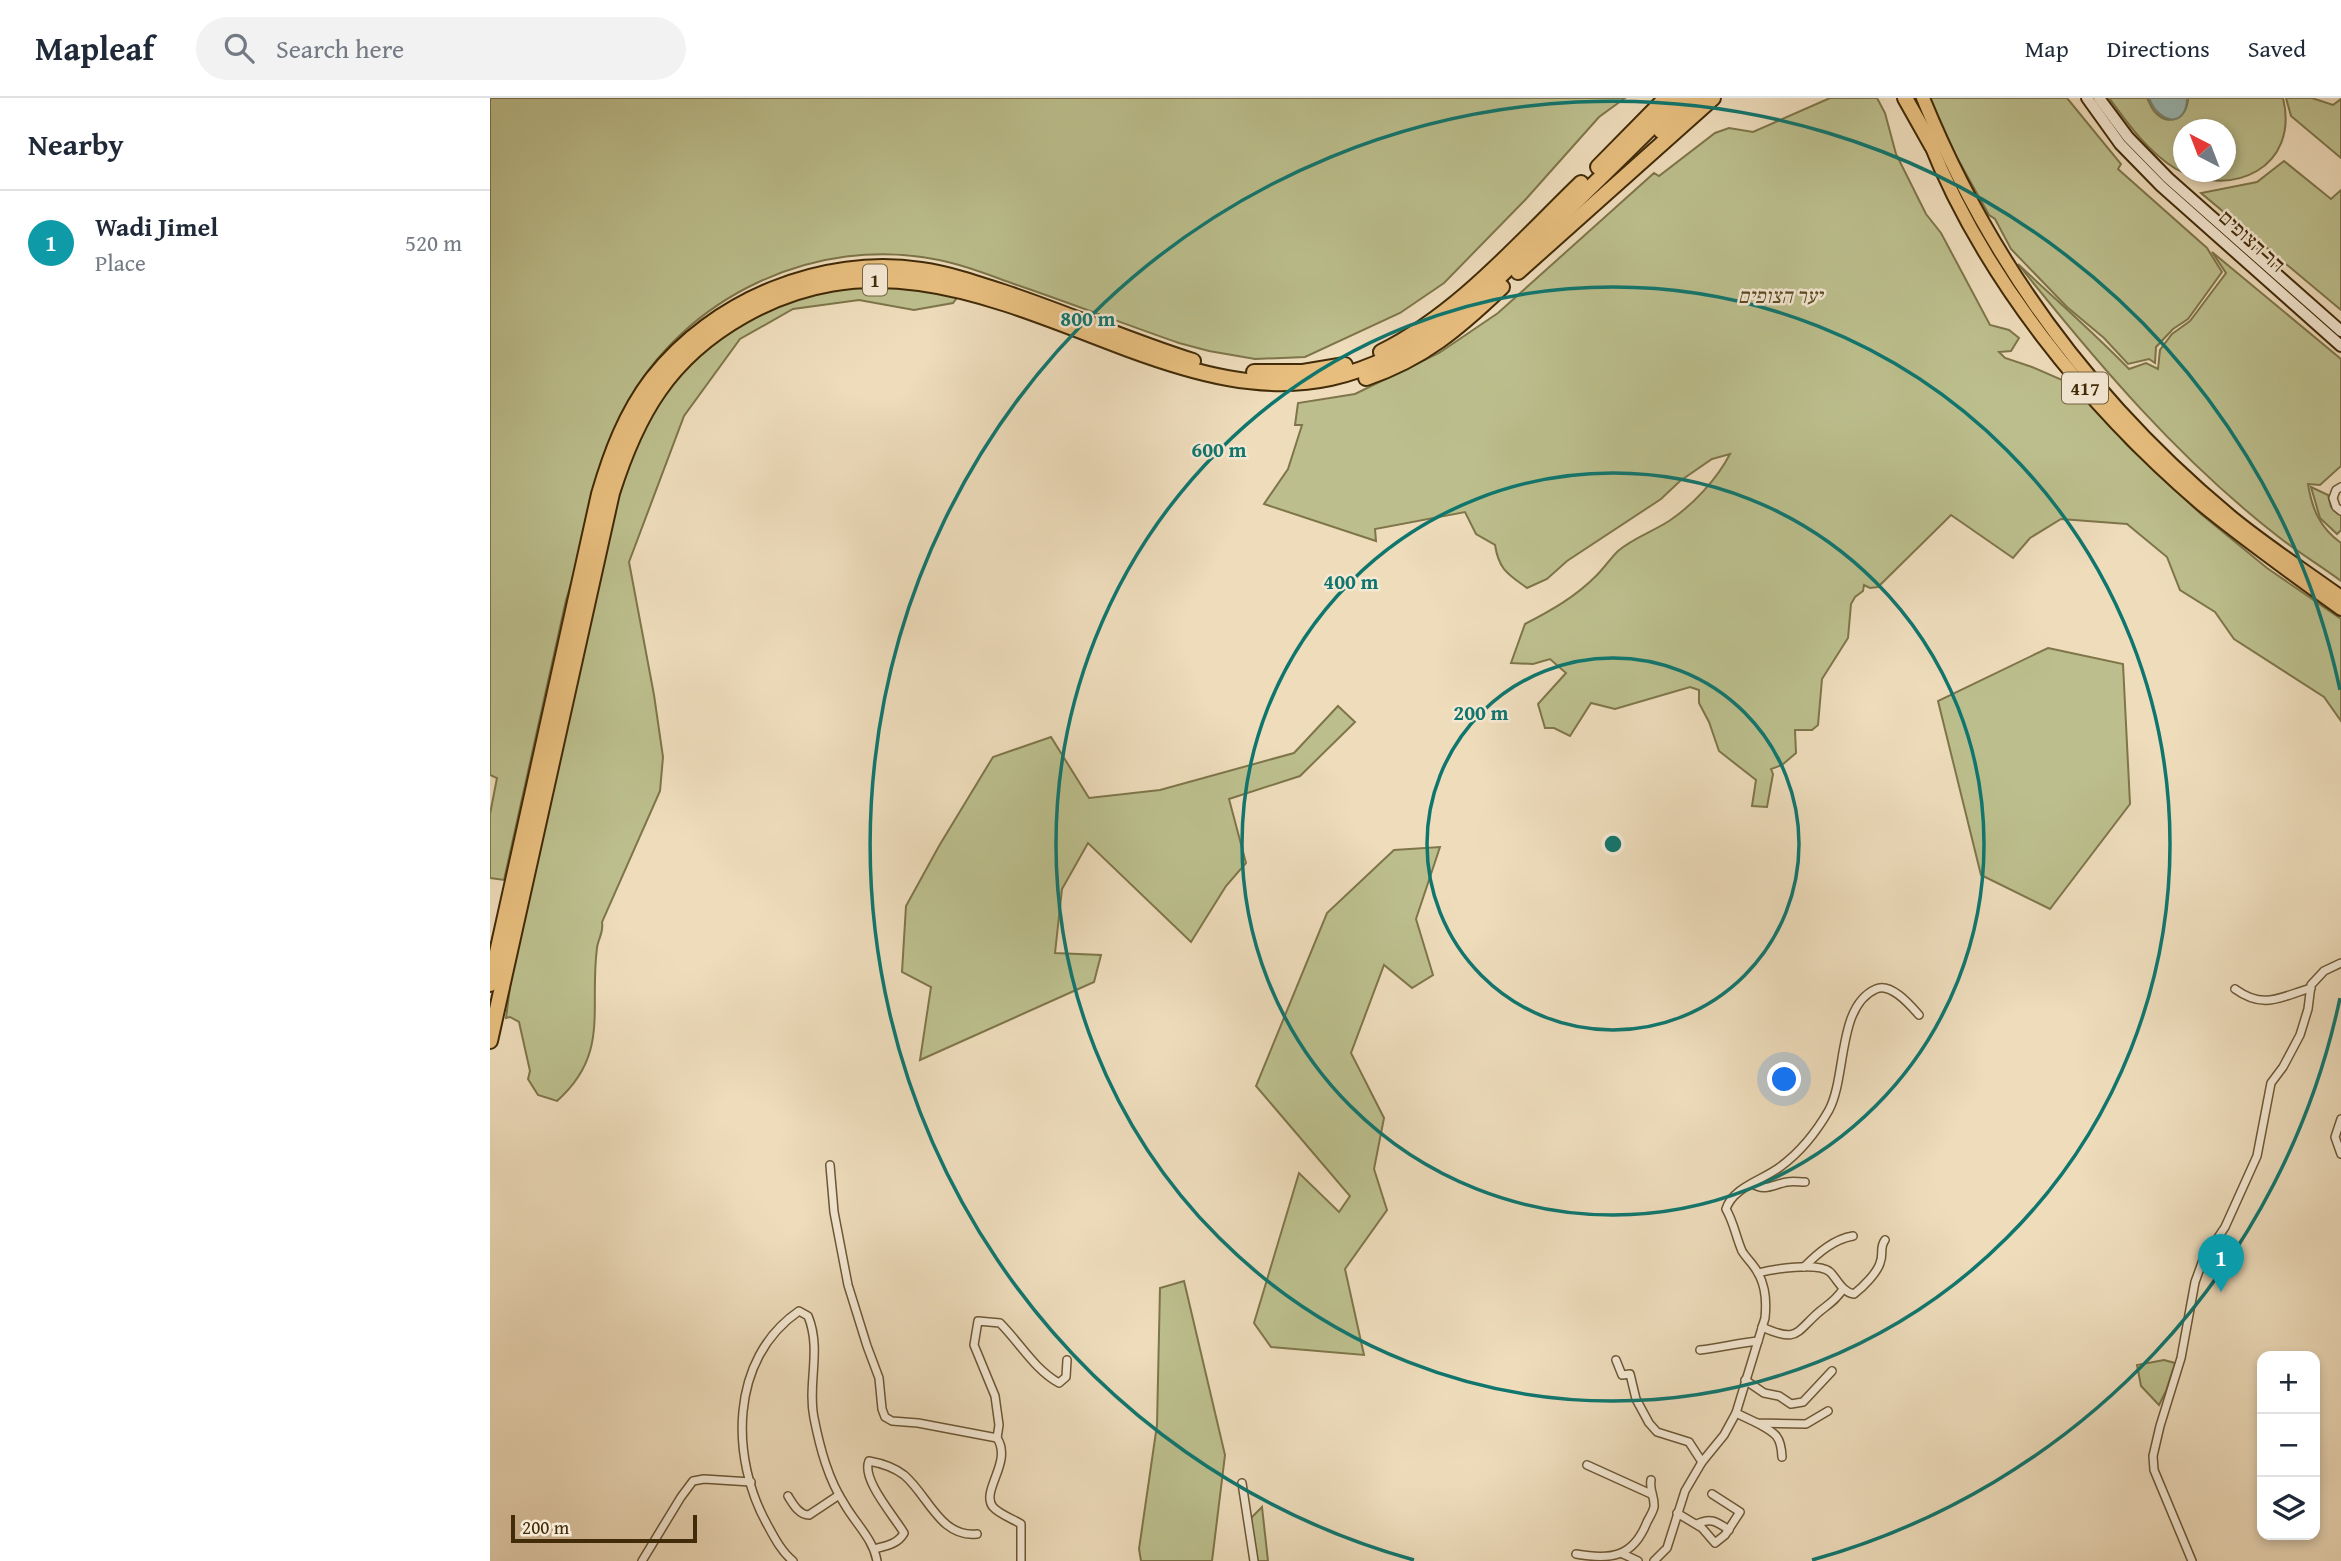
<!DOCTYPE html>
<html lang="en">
<head>
<meta charset="utf-8">
<style>
  :root { --surface:#fff; --page:#f2f2f3; --text:#1f2937; --muted:#747a83; --line:#e0e1e3; --accent:#8f2418 }
  body { margin:0; font-family:"Gentium Book Plus","Frank Ruhl Libre",serif; background:var(--page); color:var(--text) }
  .controls { position:absolute; right:21px; bottom:21px; display:grid; overflow:hidden; border-radius:14px; box-shadow:0 4px 10px #0003 }
  .controls button { width:63px; height:63px; display:grid; place-items:center; padding:0; border:0; border-bottom:2px solid var(--line); background:var(--surface); color:var(--text); font:35px sans-serif }
  .compass { position:absolute; left:1683px; top:21px; width:63px; height:63px; border-radius:50%; background:var(--surface); box-shadow:0 4px 10px #0003; rotate:318deg }
  .scale { position:absolute; left:21px; bottom:18px; width:186px; box-sizing:border-box; padding-left:7px; border:4px solid #412b08; border-top:0; font-size:19px; line-height:24px; white-space:nowrap; color:#412b08; -webkit-text-stroke:5px #f4e8d3; paint-order:stroke }
  .you { position:absolute; left:1295px; top:982px; width:24px; height:24px; margin:-18px; border:5px solid #fff; border-radius:50%; background:#1a73e8; box-shadow:0 0 0 10px #1a73e833 }
  .badge { display:grid; place-items:center; width:46px; height:46px; border-radius:50%; background:var(--accent); color:#fff; font-size:23px; font-weight:700 }
  .pin { position:absolute; translate:-50% -58px; filter:drop-shadow(0 2px 4px #0008) }
  .pin::after { content:''; position:absolute; top:37px; width:24px; height:21px; background:inherit; clip-path:polygon(0 0,100% 0,50% 100%) }
  .list { margin:0; padding:0; list-style:none }
  h2 { display:flex; justify-content:space-between; align-items:center; height:91px; margin:0; padding:0 28px; font-size:30px }
  h2 small { font-size:23px; font-weight:400; color:var(--muted) }
  .list li { display:grid; grid-template-columns:46px 1fr auto; gap:21px; align-items:center; box-sizing:border-box; height:105px; padding:0 28px; border-top:2px solid var(--line) }
  .list b { display:block; font-size:26px; white-space:nowrap }
  .list p { margin:0; font-size:23px; white-space:nowrap; color:var(--muted) }
  .list em { font-size:23px; font-style:normal; color:var(--muted) }
  .icon { flex:none; width:38px; height:38px; fill:none; stroke:currentColor; stroke-width:2; stroke-linecap:round; stroke-linejoin:round }
  .map { position:relative; flex:none; width:1851px; height:1463px; overflow:hidden }
  header { display:flex; align-items:center; gap:42px; box-sizing:border-box; height:98px; padding:0 35px; background:var(--surface); border-bottom:2px solid var(--line) }
  header strong { font-size:33px }
  nav { display:flex; gap:38px; margin-inline-start:auto; font-size:24px }
  .search { width:490px; height:63px; background:var(--page); display:flex; align-items:center; gap:18px; box-sizing:border-box; padding:0 24px; border-radius:38px; color:var(--muted); font-size:26px }
  main { display:flex }
  aside { flex:1; background:var(--surface) }
  .map>svg:first-child { display:block }
  .green { fill:#bcbf8d; stroke:#7e754a; stroke-width:2; fill-rule:evenodd }
  .water { fill:#9abab6; stroke:#768170; stroke-width:2 }
  .lines { fill:none; stroke-linecap:round; stroke-linejoin:round }
  .street-casing { stroke:#6c5735; stroke-width:10 }
  .secondary-casing { stroke:#412b08; stroke-width:14 }
  .primary-casing { stroke:#412b08; stroke-width:16 }
  .highway-casing { stroke:#412b08; stroke-width:18 }
  .street { stroke:#f4e8d3; stroke-width:7 }
  .secondary { stroke:#f4e8d3; stroke-width:10 }
  .primary { stroke:#e7be7e; stroke-width:12 }
  .highway { stroke:#e7be7e; stroke-width:14 }
  .ring { fill:none; stroke:#0f766e; stroke-width:3.5 }
  .labels { text-anchor:middle; stroke-width:5; stroke-linejoin:round; paint-order:stroke }
  .shield { fill:#f4e8d3; stroke:#776445; stroke-width:2 }
  .shield-label { font-size:19px; font-weight:bold; fill:#412b08 }
  .street-label { font-size:21px; fill:#412b08; stroke:#f4e8d3 }
  .park-label { font-size:21px; font-style:italic; fill:#5a4923; stroke:#f4e8d3 }
  .centre { fill:#0f766e; stroke:#f4e8d3; stroke-width:3.5 }
  .ring-label { font-size:21px; text-anchor:middle; font-weight:bold; fill:#0f766e; stroke:#f4e8d3; stroke-width:5; stroke-linejoin:round; paint-order:stroke }
</style>
</head>
<body>
<header>
<strong>Mapleaf</strong>
<div class="search"><svg class="icon" aria-label="search" viewBox="0 0 24 24"><circle cx="10" cy="10" r="6"/><path d="M15 15l6 6"/></svg>Search here</div>
<nav><a>Map</a><a>Directions</a><a>Saved</a></nav>
</header>
<main>
<aside>
<h2>Nearby<small></small></h2>
<ul class="list">
<li><span class="badge" style="background:#0f9aa8">1</span><div><b>Wadi Jimel</b><p>Place</p></div><em>520 m</em></li>
</ul>
</aside>
<div class="map">
<svg width="1851" height="1463" viewBox="0 0 1851 1463">
  <rect width="100%" height="100%" fill="#eedcbb"/>
  <filter id="stains"><feTurbulence type="fractalNoise" baseFrequency=".00286" numOctaves="4"/><feColorMatrix values="0 0 0 0 .2 0 0 0 0 .09 0 0 0 0 .02 0 0 0 .5 -.17"/></filter>
  <radialGradient id="worn" r=".72"><stop offset=".6" stop-color="#630" stop-opacity="0"/><stop offset="1" stop-color="#630" stop-opacity=".3"/></radialGradient>
  <g class="green">
    <path d="M0,0H1135L1109,19L1036,101L954,185L910,215L815,259L765,261L719,253L689,245C634,226 580,205 524,186C499,177 475,167 449,162C326,136 193,199 135,309C105,366 97,440 76,502L14,782L0,780V716L7,680L0,677Z"/>
    <path d="M1340,0H1387L1395,15L1406,56L1436,116L1451,135L1500,227L1519,232L1529,240L1521,253L1509,254L1515,260L1542,269L1586,288L1637,347L1711,416L1777,470L1851,521V623L1834,599L1744,541L1725,514L1690,492L1677,459L1637,426L1571,421L1540,440L1523,460L1461,417L1388,489L1380,490L1374,487L1373,493L1365,499L1361,506L1358,540L1332,581L1328,627L1322,632H1305L1306,655L1292,667L1281,671L1283,676L1277,709L1262,708L1266,682L1229,653L1219,624L1209,605V592L1200,589L1125,611L1101,605L1080,638L1064,630H1055L1048,606L1076,575L1060,561L1043,566L1021,565L1035,526C1062,512 1085,499 1106,478C1114,470 1120,461 1128,453C1143,440 1162,434 1179,423C1203,407 1227,381 1240,356L1222,361L1190,383L1171,401L1077,463L1057,481L1037,490C1018,476 1009,472 1005,447L986,436L975,414L885,431L886,443L774,406L798,371L812,327H805L808,305L865,296L949,255L1008,215L1164,75L1169,78L1225,35L1239,30L1263,34Z"/>
    <polygon points="1440,0 1577,0 1631,66 1628,71 1717,150 1732,174 1698,221 1683,231 1666,249 1665,265 1659,261 1638,266 1614,240 1577,209 1521,151 1505,121 1499,117 1465,56"/>
    <path d="M1619,0H1657C1660,5 1661,11 1666,15C1680,30 1698,18 1698,0H1793C1810,69 1742,102 1686,71C1658,54 1638,26 1619,0ZM1694,32H1736V74H1694Z"/>
    <polygon points="1796,0 1822,0 1843,7 1851,1 1851,60 1801,18"/>
    <polygon points="1794,63 1841,101 1851,92 1851,212 1711,95 1767,84"/>
    <path d="M1722,154L1851,261V368L1830,387L1818,386C1822,411 1830,430 1851,445V483C1831,468 1809,455 1790,440C1689,362 1607,265 1528,166C1565,201 1604,235 1639,271L1656,265L1668,271L1670,252L1682,236L1700,223L1736,175Z"/>
    <path d="M373,185L469,197L463,205L424,212L369,202L303,211L250,241L194,318L139,464L164,597L173,659L170,693L112,824C114,834 108,841 107,850C99,911 120,956 67,1003L48,997L38,981L40,973L29,924L20,919L16,920L23,866L120,415L158,318L186,280L211,254L252,225L313,197Z"/>
    <polygon points="1821,389 1838,397 1841,409 1851,416 1851,432 1847,436 1830,420"/>
    <polygon points="1558,550 1633,566 1640,706 1560,811 1491,777 1448,603"/>
    <polygon points="848,608 865,624 810,678 739,701 756,765 736,788 701,844 598,745 572,791 565,855 611,857 604,884 430,962 441,889 412,874 416,808 449,748 503,659 561,639 599,700 670,692 804,655"/>
    <polygon points="950,749 926,821 943,877 922,890 894,867 861,955 894,1020 884,1071 897,1112 855,1171 874,1257 781,1249 764,1225 809,1075 849,1114 860,1098 766,988 837,815 904,752"/>
    <polygon points="694,1183 735,1357 722,1463 651,1463 649,1451 667,1327 670,1190"/>
    <polygon points="1674,1262 1685,1265 1676,1293 1669,1307 1651,1288 1647,1267"/>
    <polygon points="772,1409 778,1463 762,1463 756,1425"/>
  </g>
  <path class="water" d="M1659,0H1697C1697,30 1669,27 1659,0Z"/>
  <g class="lines">
    <defs>
      <g id="street">
        <polyline points="1851,389 1846,392 1843,400 1846,409 1851,413"/>
        <path d="M1745,891C1774,912 1790,899 1821,890"/>
        <polyline points="1851,1021 1845,1039 1851,1056"/>
        <path d="M340,1067L344,1114L358,1187L377,1248L389,1280L392,1311L395,1319L402,1323L428,1325L507,1340C523,1364 490,1393 503,1409C509,1416 523,1421 531,1426V1463"/>
        <path d="M1263,1086C1274,1094 1285,1086 1297,1084C1302,1083 1309,1084 1315,1084"/>
        <path d="M1314,1169C1328,1155 1344,1141 1363,1138"/>
        <path d="M1268,1175C1282,1171 1328,1164 1340,1174C1348,1182 1352,1194 1364,1196C1373,1189 1387,1175 1390,1165C1394,1156 1389,1150 1395,1142"/>
        <path d="M1272,1229C1308,1245 1305,1235 1329,1214C1339,1206 1347,1201 1353,1191"/>
        <path d="M1210,1252C1230,1250 1247,1245 1268,1243"/>
        <polyline points="1126,1262 1132,1277 1140,1276 1146,1301 1159,1325 1167,1334 1199,1344 1212,1364"/>
        <polyline points="1255,1282 1274,1295 1289,1298 1301,1306 1313,1304 1342,1273"/>
        <polyline points="1246,1315 1267,1325 1316,1326 1338,1313"/>
        <path d="M1267,1325C1285,1335 1291,1337 1292,1359"/>
        <path d="M507,1340L509,1327L505,1298L484,1247L488,1223L510,1225C530,1245 544,1271 569,1285L576,1279L577,1262"/>
        <polyline points="1097,1367 1161,1396"/>
        <polyline points="752,1385 764,1463"/>
        <path d="M298,1398C303,1406 309,1417 319,1417L349,1397"/>
        <polyline points="1187,1415 1212,1430 1225,1445 1235,1437 1250,1414 1222,1396"/>
        <path d="M1207,1426C1221,1419 1227,1424 1239,1432"/>
        <path d="M384,1451C396,1448 408,1446 414,1435C404,1418 371,1381 379,1363C390,1365 405,1370 414,1377C438,1397 450,1440 487,1436"/>
        <path d="M1086,1456C1120,1462 1143,1460 1157,1424C1159,1420 1163,1414 1164,1409C1165,1399 1159,1392 1161,1382"/>
        <polyline points="1133,1456 1148,1463"/>
        <polyline points="152,1463 191,1399 203,1383 214,1381 261,1384"/>
        <path d="M303,1463C292,1454 285,1441 278,1428C240,1361 239,1261 309,1213L318,1218C332,1252 317,1286 324,1320C330,1350 338,1381 355,1407C366,1426 383,1441 387,1463"/>
        <path d="M1164,1463L1177,1450L1195,1393L1212,1364L1234,1337L1246,1315L1275,1220C1277,1200 1275,1182 1262,1166C1259,1162 1255,1158 1252,1153C1246,1139 1244,1125 1236,1111C1243,1089 1273,1082 1290,1069C1309,1055 1327,1033 1339,1012C1357,978 1347,908 1386,891C1401,884 1421,908 1429,917"/>
        <polyline points="1702,1463 1664,1372 1663,1358 1670,1328 1691,1260 1705,1184 1713,1162 1735,1129 1767,1058 1781,985 1793,969 1810,937 1818,911 1821,887 1834,873 1851,865"/>
      </g>
      <g id="secondary">
        <polyline points="1597,0 1630,46 1671,88 1851,248"/>
        <polyline points="1609,0 1638,39 1678,80 1851,233"/>
      </g>
      <g id="primary">
        <path d="M1433,0C1500,165 1603,304 1740,418C1775,447 1814,472 1851,499"/>
        <path d="M1438,40C1493,180 1598,309 1711,406C1756,443 1804,477 1851,511"/>
      </g>
      <g id="highway">
        <polyline points="1415,0 1442,48"/>
        <polyline points="1171,33 1205,0"/>
        <polyline points="1108,69 1176,0"/>
        <polyline points="1028,174 1223,0"/>
        <path d="M891,254C968,216 1030,144 1091,85"/>
        <polyline points="764,274 813,274 855,267"/>
        <path d="M876,280C933,261 969,230 1012,189"/>
        <path d="M0,886L109,396C121,355 136,315 162,281C223,202 333,157 431,172C459,176 486,185 513,194C577,215 639,243 703,263"/>
        <path d="M0,943L122,395C147,316 179,260 253,218C386,142 510,203 638,251C703,275 772,295 841,280C935,259 1000,189 1066,123C1108,82 1150,41 1191,0"/>
      </g>
    </defs>
    <use href="#street" class="street-casing"/>
    <use href="#secondary" class="secondary-casing"/>
    <use href="#primary" class="primary-casing"/>
    <use href="#highway" class="highway-casing"/>
    <use href="#street" class="street"/>
    <use href="#secondary" class="secondary"/>
    <use href="#primary" class="primary"/>
    <use href="#highway" class="highway"/>
  </g>
  <g class="ring">
    <circle cx="1123" cy="746" r="186"/>
    <circle cx="1123" cy="746" r="371"/>
    <circle cx="1123" cy="746" r="557"/>
    <path d="M1850 900A743 743 0 0 1 1322 1462M924 1462A743 743 0 1 1 1850 592"/>
  </g>
  <g class="labels">
    <g class="shield">
      <rect x="373" y="166.5" width="24" height="31" rx="5"/>
      <rect x="1572" y="274.5" width="46" height="31" rx="5"/>
    </g>
    <g class="shield-label">
      <text x="385" y="189">1</text>
      <text x="1595" y="297">417</text>
    </g>
    <g class="street-label">
      <text transform="translate(1762 143) rotate(42)" y="7">הר הצופים</text>
    </g>
    <g class="park-label">
      <text x="1290" y="205">יער הצופים</text>
    </g>
  </g>
  <circle cx="1123" cy="746" r="10" class="centre"/>
  <g class="ring-label">
    <text x="598" y="228">800 m</text>
    <text x="729" y="359">600 m</text>
    <text x="861" y="491">400 m</text>
    <text x="991" y="622">200 m</text>
  </g>
  <rect width="100%" height="100%" filter="url(#stains)"/>
  <rect width="100%" height="100%" fill="url(#worn)"/>
</svg>
<div class="controls">
<button>+</button>
<button>−</button>
<button><svg class="icon" aria-label="layers" viewBox="0 0 24 24"><path d="M12 4l9 5-9 5-9-5zM3 14l9 5 9-5"/></svg></button>
</div>
<svg class="compass" viewBox="-18 -18 36 36"><path d="M0-13l5 13h-10z" fill="#e53935"/><path d="M0 13l5-13h-10z" fill="#747a83"/></svg>
<div class="scale">200 m</div>
<div class="you"></div>
<div class="pin badge" style="left:1731px;top:1194px;background:#0f9aa8">1</div>
</div>
</main>
</body>
</html>
